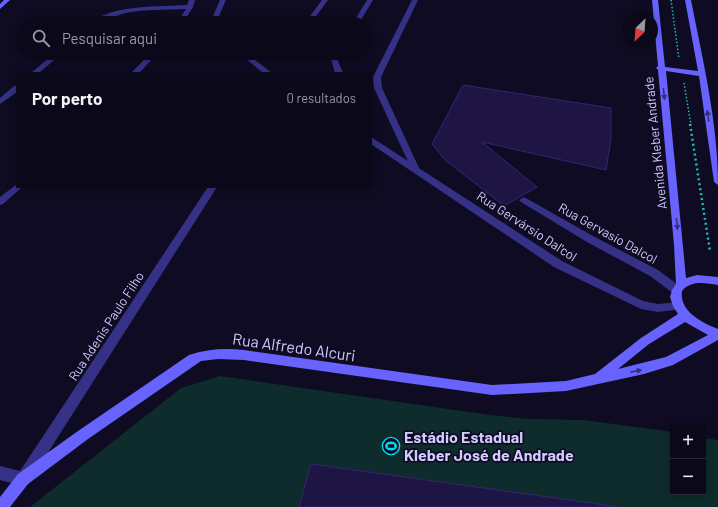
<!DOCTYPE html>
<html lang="pt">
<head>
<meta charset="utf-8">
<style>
  :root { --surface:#0b081a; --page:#141123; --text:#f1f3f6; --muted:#9a9aa2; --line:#2b2939 }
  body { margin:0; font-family:Barlow,sans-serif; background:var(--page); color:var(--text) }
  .controls { position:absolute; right:12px; bottom:12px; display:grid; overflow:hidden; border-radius:0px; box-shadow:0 2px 10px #0003 }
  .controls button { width:36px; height:36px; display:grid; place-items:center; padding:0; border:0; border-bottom:1px solid var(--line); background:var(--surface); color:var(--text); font:20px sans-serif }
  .compass { position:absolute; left:622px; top:12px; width:36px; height:36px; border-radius:50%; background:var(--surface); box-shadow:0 2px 10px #0003; rotate:205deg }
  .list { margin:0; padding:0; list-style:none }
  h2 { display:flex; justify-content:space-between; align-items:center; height:52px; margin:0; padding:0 16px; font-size:17px }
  h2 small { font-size:13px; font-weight:400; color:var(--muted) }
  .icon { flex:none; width:22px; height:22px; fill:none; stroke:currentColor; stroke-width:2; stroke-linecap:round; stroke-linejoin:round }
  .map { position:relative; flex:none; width:718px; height:507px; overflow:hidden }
  .search { position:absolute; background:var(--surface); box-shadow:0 2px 10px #0003; left:16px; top:16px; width:356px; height:44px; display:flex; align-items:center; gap:10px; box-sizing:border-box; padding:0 14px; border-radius:22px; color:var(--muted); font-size:15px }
  .panel { position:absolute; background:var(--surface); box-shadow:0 2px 10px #0003; left:16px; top:72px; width:356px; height:116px; border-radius:0px }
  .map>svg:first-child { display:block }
  .green { fill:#0d2c2b }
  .building { fill:#1f1545; stroke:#352473 }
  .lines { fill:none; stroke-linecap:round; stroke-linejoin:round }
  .path-far1 { stroke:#21beb5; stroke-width:1.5; stroke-dasharray:1.5 2; stroke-linecap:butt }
  .path { stroke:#21beb5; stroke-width:2.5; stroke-dasharray:2 3; stroke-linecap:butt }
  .lane { fill:#353186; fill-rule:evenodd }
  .street { fill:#353186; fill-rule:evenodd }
  .secondary { fill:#6862ff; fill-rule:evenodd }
  .oneway { fill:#332e7a }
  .labels { text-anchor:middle; stroke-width:3.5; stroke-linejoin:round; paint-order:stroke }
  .street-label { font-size:13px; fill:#d2cbff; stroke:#0f0b22 }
  .near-street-label { font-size:16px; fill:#d2cbff; stroke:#0f0b22 }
  .near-poi-label { font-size:16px; font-weight:bold; fill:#d2cbff; stroke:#0f0b22; text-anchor:start }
</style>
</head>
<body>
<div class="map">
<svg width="718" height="507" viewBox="0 0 718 507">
  <rect width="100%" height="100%" fill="#0f0b22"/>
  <polygon class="green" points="220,376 490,415 530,419 584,420 673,432 673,492 703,492 703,438 718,440 718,507 30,507 181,388"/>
  <g class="building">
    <polygon points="463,85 611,108 611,139 606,170 482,142 537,187 504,206 444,159 432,144"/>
    <polygon points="311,464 591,503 617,507 299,507"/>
  </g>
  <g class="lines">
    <g class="path-far1">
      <polyline points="671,0 679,59"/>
      <polyline points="684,83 691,125"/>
    </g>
    <polyline class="path" points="690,124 710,251"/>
    <g class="lane">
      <polygon points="322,0 328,0 311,23 305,23"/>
      <polygon points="367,0 373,0 359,23 353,23"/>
      <polygon points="412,0 418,0 381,77 382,88 419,168 415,171 411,168 374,88 373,77"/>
      <polygon points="305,53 321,53 336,56 343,73 335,73 331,59 308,55"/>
      <polygon points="524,197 593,236 658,270 681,287 682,290 681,293 673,293 650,276 587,242 521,202 519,200"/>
    </g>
    <g class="street">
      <path d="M189,0H195L193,7L183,23H177L186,9C166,10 146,9 126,13C114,16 103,23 91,23C112,4 160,7 187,5Z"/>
      <polygon points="220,0 226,0 216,23 210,23"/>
      <polygon points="55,53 62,53 39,73 31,73"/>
      <polygon points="151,53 158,53 139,73 131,73"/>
      <polygon points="239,53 246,53 272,73 263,73"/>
      <polygon points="14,86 17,86 17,92 0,104 0,98"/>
      <polygon points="371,137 562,261 643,301 658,304 679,302 683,303 684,306 683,309 658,312 641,309 554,267 371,144"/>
      <polygon points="17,184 17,187 21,187 20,189 3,204 0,205 0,197"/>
      <polygon points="208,187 217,187 28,484 23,486 0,480 0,466 20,471"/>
    </g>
    <g class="secondary">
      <polygon points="4,0 10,0 0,9 0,4"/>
      <path d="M652,0H658L665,67L698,71L685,0H691C703,61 718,123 718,185L714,182L699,76L666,71L686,278L697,275L718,277V285C705,283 691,280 682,291C679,311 702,323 718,329V340L673,365L644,374L566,391L492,395L244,360L218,359L201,361L88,439L28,484L10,507H0V497L18,474L78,431L189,355C207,349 224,348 244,350L492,385L566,381L595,374L641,338L678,314L673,306L670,297L672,290L676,284L674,245L658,70L656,68L658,66ZM685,322L708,335L666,357L618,369L649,344Z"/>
    </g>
  </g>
  <defs><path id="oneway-solid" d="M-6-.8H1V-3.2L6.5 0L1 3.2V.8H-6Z"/></defs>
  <g class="oneway">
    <use href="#oneway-solid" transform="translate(664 94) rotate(84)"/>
    <use href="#oneway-solid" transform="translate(708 116) rotate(-98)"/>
    <use href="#oneway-solid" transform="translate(677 224) rotate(84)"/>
    <use href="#oneway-solid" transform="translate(636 371) rotate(-12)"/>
  </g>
  <defs>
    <symbol id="stadium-ring" viewBox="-11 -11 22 22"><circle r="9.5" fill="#0f0b22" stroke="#00dcf6" stroke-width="1.5"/><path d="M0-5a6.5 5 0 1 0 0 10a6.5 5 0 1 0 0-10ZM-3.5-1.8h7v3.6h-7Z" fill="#00dcf6"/></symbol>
  </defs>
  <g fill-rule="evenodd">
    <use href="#stadium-ring" x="381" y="436" width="20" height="20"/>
  </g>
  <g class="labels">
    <g class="street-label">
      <text transform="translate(655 143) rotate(-96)" y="5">Avenida Kleber Andrade</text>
      <text transform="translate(527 226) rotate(33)" y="5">Rua Gervársio Dal'col</text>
      <text transform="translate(608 233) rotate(29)" y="5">Rua Gervasio Dalcol</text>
      <text transform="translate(106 326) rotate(-57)" y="5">Rua Adenis Paulo Filho</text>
    </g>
    <g class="near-street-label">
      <text transform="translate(294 347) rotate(8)" y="6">Rua Alfredo Alcuri</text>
    </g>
    <g class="near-poi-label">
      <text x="404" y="443">Estádio Estadual<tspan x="404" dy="18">Kleber José de Andrade</tspan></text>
    </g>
  </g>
</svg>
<div class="controls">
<button>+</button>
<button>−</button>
</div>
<svg class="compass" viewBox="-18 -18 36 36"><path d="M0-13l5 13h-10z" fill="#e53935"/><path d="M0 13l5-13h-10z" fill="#9a9aa2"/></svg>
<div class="search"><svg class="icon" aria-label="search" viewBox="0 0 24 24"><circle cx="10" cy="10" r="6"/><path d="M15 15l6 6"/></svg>Pesquisar aqui</div>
<section class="panel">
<h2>Por perto<small>0 resultados</small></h2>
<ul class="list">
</ul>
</section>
</div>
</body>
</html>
